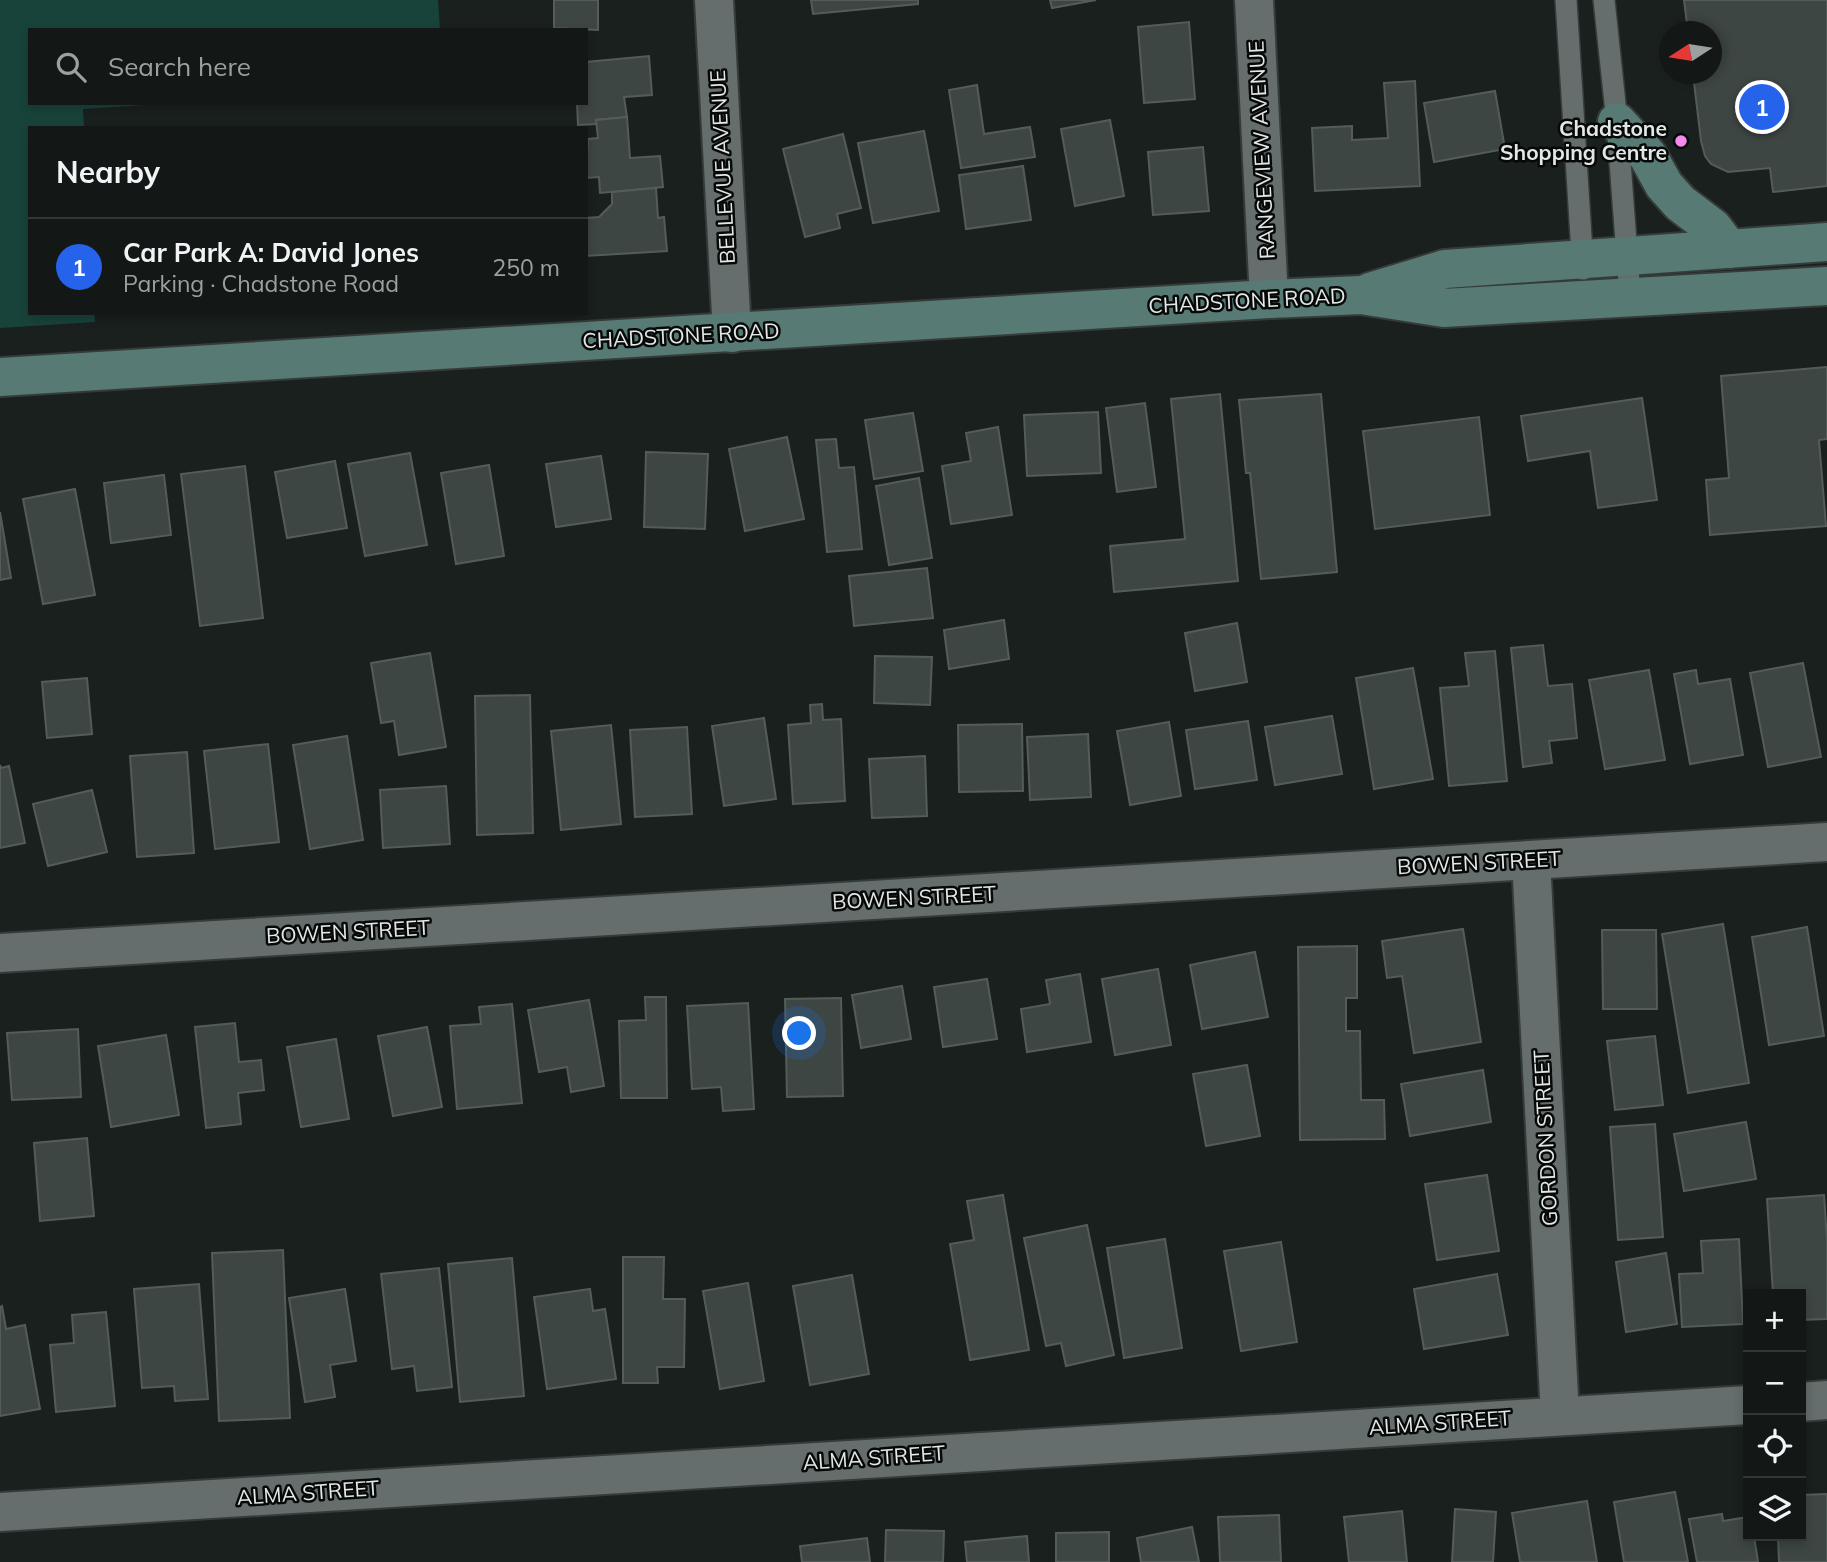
<!DOCTYPE html>
<html lang="en">
<head>
<meta charset="utf-8">
<style>
  :root { --surface:#131816; --page:#202523; --text:#f1f3f6; --muted:#9da0a1; --line:#323735; --accent:#2563eb }
  body { margin:0; font-family:Mulish,sans-serif; background:var(--page); color:var(--text) }
  .controls { position:absolute; right:21px; bottom:21px; display:grid; overflow:hidden; border-radius:0px; box-shadow:0 4px 10px #0003 }
  .controls button { width:63px; height:63px; display:grid; place-items:center; padding:0; border:0; border-bottom:2px solid var(--line); background:var(--surface); color:var(--text); font:35px sans-serif }
  .compass { position:absolute; left:1659px; top:21px; width:63px; height:63px; border-radius:50%; background:var(--surface); box-shadow:0 4px 10px #0003; rotate:258deg }
  .you { position:absolute; left:800px; top:1034px; width:24px; height:24px; margin:-18px; border:5px solid #fff; border-radius:50%; background:#1a73e8; box-shadow:0 0 0 10px #1a73e833 }
  .badge { display:grid; place-items:center; width:46px; height:46px; border-radius:50%; background:var(--accent); color:#fff; font-size:23px; font-weight:700 }
  .pin { position:absolute; translate:-50% -50%; border:4px solid #fff; box-shadow:0 2px 7px #0006 }
  .list { margin:0; padding:0; list-style:none }
  h2 { display:flex; justify-content:space-between; align-items:center; height:91px; margin:0; padding:0 28px; font-size:30px }
  h2 small { font-size:23px; font-weight:400; color:var(--muted) }
  .list li { display:grid; grid-template-columns:46px 1fr auto; gap:21px; align-items:center; box-sizing:border-box; height:98px; padding:0 28px; border-top:2px solid var(--line) }
  .list b { display:block; font-size:26px; white-space:nowrap }
  .list p { margin:0; font-size:23px; white-space:nowrap; color:var(--muted) }
  .list em { font-size:23px; font-style:normal; color:var(--muted) }
  .icon { flex:none; width:38px; height:38px; fill:none; stroke:currentColor; stroke-width:2; stroke-linecap:round; stroke-linejoin:round }
  .map { position:relative; flex:none; width:1827px; height:1562px; overflow:hidden }
  .search { position:absolute; background:var(--surface); box-shadow:0 4px 10px #0003; left:28px; top:28px; width:560px; height:77px; display:flex; align-items:center; gap:18px; box-sizing:border-box; padding:0 24px; border-radius:0px; color:var(--muted); font-size:26px }
  .panel { position:absolute; background:var(--surface); box-shadow:0 4px 10px #0003; left:28px; top:126px; width:560px; height:189px; border-radius:0px }
  .map>svg:first-child { display:block }
  .green { fill:#18433b }
  .building { fill:#3e4644; stroke:#545c5a; stroke-width:2 }
  .lines { fill:none; stroke-linecap:round; stroke-linejoin:round }
  .lane-casing { stroke:#353b39; stroke-width:24 }
  .street-casing { stroke:#353b39; stroke-width:42 }
  .secondary-casing { stroke:#353b39; stroke-width:42 }
  .lane { stroke:#656e6c; stroke-width:21 }
  .street { stroke:#656e6c; stroke-width:38 }
  .secondary { stroke:#577a74; stroke-width:38 }
  .poi-dot { fill:#f689ed; stroke:#060908; stroke-width:2.5 }
  .labels { text-anchor:middle; stroke-width:5; stroke-linejoin:round; paint-order:stroke }
  .poi-label { font-size:21px; font-weight:bold; fill:#e3e7e6; stroke:#060908; text-anchor:end }
  .street-label { font-size:21px; fill:#e3e7e6; stroke:#060908 }
</style>
</head>
<body>
<div class="map">
<svg width="1827" height="1562" viewBox="0 0 1827 1562">
  <rect width="100%" height="100%" fill="#19201e"/>
  <polygon class="green" points="0,0 438,0 440,30 30,30 30,103 179,103 83,109 84,128 30,128 30,313 94,313 95,322 0,328"/>
  <g class="building">
    <polygon points="554,0 598,0 598,30 554,28"/>
    <polygon points="811,0 918,0 918,4 813,14"/>
    <polygon points="1050,0 1096,0 1052,8"/>
    <polygon points="1684,0 1827,0 1827,186 1773,192 1770,168 1728,172 1711,164 1705,156 1701,141 1693,74 1712,74 1712,32 1688,32"/>
    <polygon points="1189,22 1195,99 1144,103 1138,27"/>
    <polygon points="649,56 652,95 624,97 627,117 596,120 597,124 578,125 577,103 586,103 586,62"/>
    <polygon points="1415,81 1420,186 1315,191 1312,128 1352,126 1352,140 1388,138 1384,83"/>
    <polygon points="977,85 984,134 1030,127 1035,157 961,168 949,90"/>
    <polygon points="1495,91 1505,149 1434,162 1424,103"/>
    <polygon points="627,117 630,158 660,156 663,187 600,193 599,177 586,178 588,139 598,138 596,120"/>
    <polygon points="1110,120 1124,196 1075,206 1061,129"/>
    <polygon points="924,131 939,211 873,223 858,143"/>
    <polygon points="843,134 861,208 837,214 840,228 805,237 783,149"/>
    <polygon points="1203,147 1209,211 1153,215 1148,152"/>
    <polygon points="1023,166 1031,220 966,229 959,175"/>
    <polygon points="656,188 658,218 664,217 667,251 586,256 586,218 599,217 612,204 612,192"/>
    <polygon points="1827,367 1827,439 1819,440 1826,526 1710,535 1706,480 1729,478 1721,376"/>
    <polygon points="1220,394 1238,581 1114,592 1110,546 1185,539 1171,399"/>
    <polygon points="1321,394 1337,572 1261,579 1250,473 1246,473 1239,400"/>
    <polygon points="1642,398 1657,500 1598,508 1590,451 1528,461 1521,416"/>
    <polygon points="1145,403 1156,487 1117,492 1106,408"/>
    <polygon points="1098,412 1101,473 1027,476 1024,415"/>
    <polygon points="913,413 923,471 874,479 865,420"/>
    <polygon points="1479,417 1490,515 1375,529 1363,431"/>
    <polygon points="998,427 1012,515 951,524 942,466 971,461 966,433"/>
    <polygon points="787,437 804,519 745,531 729,449"/>
    <polygon points="836,439 839,468 854,467 862,549 827,552 816,440"/>
    <polygon points="646,452 708,454 705,529 644,527"/>
    <polygon points="410,453 427,545 365,556 348,464"/>
    <polygon points="601,456 611,519 556,527 546,464"/>
    <polygon points="335,461 347,528 287,538 275,472"/>
    <polygon points="489,465 504,556 456,564 441,473"/>
    <polygon points="245,466 263,618 200,626 181,474"/>
    <polygon points="164,475 171,535 111,543 104,483"/>
    <polygon points="919,478 932,558 889,565 876,486"/>
    <polygon points="75,489 95,595 43,604 23,499"/>
    <polygon points="0,512 11,578 0,580"/>
    <polygon points="927,568 933,618 854,626 849,576"/>
    <polygon points="1004,620 1009,659 949,669 944,630"/>
    <polygon points="1237,623 1247,682 1195,691 1185,633"/>
    <polygon points="1543,645 1548,686 1572,684 1577,738 1549,741 1552,763 1523,767 1511,648"/>
    <polygon points="1495,651 1507,781 1449,786 1440,688 1469,686 1465,653"/>
    <polygon points="430,653 446,747 399,755 394,721 381,723 371,663"/>
    <polygon points="875,656 932,657 930,705 874,703"/>
    <polygon points="1803,663 1821,757 1768,767 1750,673"/>
    <polygon points="1413,668 1433,779 1374,789 1356,678"/>
    <polygon points="1649,670 1665,760 1605,769 1589,680"/>
    <polygon points="1696,670 1698,684 1730,679 1743,755 1690,764 1674,674"/>
    <polygon points="87,678 92,734 47,738 42,682"/>
    <polygon points="530,695 533,833 477,835 475,696"/>
    <polygon points="822,704 823,720 841,719 845,801 793,804 788,725 811,723 810,705"/>
    <polygon points="1332,716 1342,774 1275,785 1265,727"/>
    <polygon points="764,718 776,799 724,806 712,726"/>
    <polygon points="1248,721 1257,780 1195,789 1186,730"/>
    <polygon points="1169,722 1181,796 1130,805 1117,731"/>
    <polygon points="1022,724 1023,791 959,792 958,725"/>
    <polygon points="611,725 621,824 561,830 551,731"/>
    <polygon points="687,727 692,814 635,817 630,730"/>
    <polygon points="1088,734 1091,797 1030,800 1027,737"/>
    <polygon points="347,736 363,840 310,849 293,745"/>
    <polygon points="268,744 279,842 215,849 204,751"/>
    <polygon points="187,752 194,853 137,857 130,756"/>
    <polygon points="925,756 927,816 872,818 869,759"/>
    <polygon points="0,765 1,768 9,766 25,843 0,848"/>
    <polygon points="446,786 450,844 383,848 380,790"/>
    <polygon points="92,790 107,852 48,866 33,804"/>
    <polygon points="1723,924 1749,1083 1688,1093 1662,934"/>
    <polygon points="1807,927 1824,1036 1769,1045 1752,937"/>
    <polygon points="1463,929 1481,1042 1414,1053 1402,976 1387,978 1382,941"/>
    <polygon points="1602,930 1656,930 1657,1009 1603,1009"/>
    <polygon points="1357,946 1357,998 1346,998 1346,1031 1360,1031 1361,1100 1384,1100 1385,1139 1300,1140 1298,947"/>
    <polygon points="1255,952 1268,1017 1202,1029 1190,965"/>
    <polygon points="1158,969 1171,1045 1115,1055 1102,979"/>
    <polygon points="1080,974 1091,1042 1027,1052 1021,1009 1050,1004 1046,980"/>
    <polygon points="987,979 997,1039 943,1047 934,987"/>
    <polygon points="902,986 911,1039 861,1048 852,995"/>
    <polygon points="645,997 666,997 667,1098 621,1098 619,1021 646,1020"/>
    <polygon points="841,998 843,1096 787,1097 785,999"/>
    <polygon points="589,1000 604,1086 571,1092 567,1067 539,1072 528,1010"/>
    <polygon points="748,1003 754,1109 723,1111 721,1087 692,1089 687,1006"/>
    <polygon points="512,1004 522,1103 457,1109 450,1026 481,1024 479,1007"/>
    <polygon points="235,1023 239,1062 261,1060 264,1090 238,1093 241,1124 206,1128 195,1027"/>
    <polygon points="427,1027 442,1107 393,1116 378,1036"/>
    <polygon points="78,1029 81,1097 12,1100 7,1033"/>
    <polygon points="166,1035 179,1115 111,1127 98,1046"/>
    <polygon points="1655,1036 1663,1105 1615,1110 1607,1041"/>
    <polygon points="336,1039 349,1119 301,1127 287,1047"/>
    <polygon points="1247,1065 1260,1136 1206,1146 1193,1074"/>
    <polygon points="1483,1070 1491,1122 1410,1136 1401,1084"/>
    <polygon points="1746,1122 1756,1179 1684,1191 1674,1134"/>
    <polygon points="1655,1124 1663,1237 1618,1240 1610,1127"/>
    <polygon points="87,1138 94,1216 40,1221 34,1143"/>
    <polygon points="1487,1175 1499,1251 1437,1260 1425,1184"/>
    <polygon points="1003,1195 1029,1350 970,1360 950,1244 974,1240 967,1201"/>
    <polygon points="1824,1195 1827,1239 1827,1319 1801,1320 1801,1294 1773,1294 1767,1199"/>
    <polygon points="1087,1225 1114,1355 1066,1366 1061,1343 1046,1346 1024,1238"/>
    <polygon points="1165,1239 1182,1348 1124,1358 1107,1248"/>
    <polygon points="1739,1239 1743,1324 1682,1327 1679,1274 1703,1273 1701,1241"/>
    <polygon points="1281,1242 1297,1342 1241,1351 1224,1251"/>
    <polygon points="283,1250 290,1418 219,1421 212,1253"/>
    <polygon points="1666,1253 1677,1324 1626,1332 1616,1262"/>
    <polygon points="623,1257 664,1257 663,1299 685,1299 684,1367 657,1367 658,1383 623,1383"/>
    <polygon points="512,1258 524,1396 460,1402 448,1264"/>
    <polygon points="439,1268 452,1387 417,1391 414,1366 392,1369 381,1274"/>
    <polygon points="1497,1274 1508,1335 1424,1349 1414,1289"/>
    <polygon points="852,1275 869,1374 810,1385 793,1286"/>
    <polygon points="748,1283 764,1381 720,1389 703,1291"/>
    <polygon points="199,1284 208,1399 175,1401 174,1386 142,1388 134,1289"/>
    <polygon points="345,1289 356,1361 330,1365 335,1397 305,1402 289,1298"/>
    <polygon points="590,1289 593,1311 605,1309 616,1379 547,1389 534,1297"/>
    <polygon points="2,1306 6,1329 25,1325 40,1409 0,1416 0,1307"/>
    <polygon points="106,1312 115,1406 56,1412 50,1345 74,1343 72,1315"/>
    <polygon points="1675,1492 1688,1562 1624,1562 1614,1502"/>
    <polygon points="1827,1494 1827,1562 1779,1562 1778,1536 1801,1536 1801,1495"/>
    <polygon points="1587,1501 1597,1562 1520,1562 1512,1513"/>
    <polygon points="1455,1509 1496,1512 1493,1562 1452,1562"/>
    <polygon points="1402,1511 1407,1562 1349,1562 1344,1517"/>
    <polygon points="1722,1514 1723,1521 1748,1517 1748,1536 1754,1536 1758,1562 1697,1562 1689,1519"/>
    <polygon points="1279,1515 1281,1562 1220,1562 1218,1517"/>
    <polygon points="1192,1527 1199,1562 1141,1562 1137,1538"/>
    <polygon points="886,1530 944,1531 943,1562 885,1562"/>
    <polygon points="1109,1532 1109,1562 1056,1562 1056,1533"/>
    <polygon points="1027,1536 1029,1562 967,1562 965,1542"/>
    <polygon points="867,1538 870,1562 802,1562 800,1546"/>
  </g>
  <g class="lines">
    <defs>
      <g id="lane">
        <polyline points="1566,0 1583,269"/>
        <polyline points="1604,0 1617,122 1630,295"/>
      </g>
      <g id="street">
        <polyline points="714,0 732,333"/>
        <polyline points="1254,0 1269,299"/>
        <polyline points="1531,860 1560,1416"/>
        <polyline points="0,953 1827,842"/>
        <polyline points="1801,1402 1827,1400"/>
        <polyline points="0,1512 1748,1405"/>
      </g>
      <g id="secondary">
        <polyline points="1617,122 1648,156 1664,185 1680,203 1713,228 1729,249"/>
        <polyline points="1370,292 1445,269 1827,242"/>
        <polyline points="0,377 1269,299 1361,295 1444,308 1827,286"/>
      </g>
    </defs>
    <use href="#lane" class="lane-casing"/>
    <use href="#street" class="street-casing"/>
    <use href="#secondary" class="secondary-casing"/>
    <use href="#lane" class="lane"/>
    <use href="#street" class="street"/>
    <use href="#secondary" class="secondary"/>
  </g>
  <circle class="poi-dot" cx="1681" cy="141" r="7"/>
  <g class="labels">
    <g class="poi-label">
      <text x="1667" y="136">Chadstone<tspan x="1667" dy="24">Shopping Centre</tspan></text>
    </g>
    <g class="street-label">
      <text transform="translate(1262 150) rotate(-93)" y="7">RANGEVIEW AVENUE</text>
      <text transform="translate(723 167) rotate(-93)" y="7">BELLEVUE AVENUE</text>
      <text transform="translate(1247 301) rotate(-3)" y="7">CHADSTONE ROAD</text>
      <text transform="translate(681 336) rotate(-3)" y="7">CHADSTONE ROAD</text>
      <text transform="translate(1479 863) rotate(-3)" y="7">BOWEN STREET</text>
      <text transform="translate(914 898) rotate(-3)" y="7">BOWEN STREET</text>
      <text transform="translate(348 932) rotate(-3)" y="7">BOWEN STREET</text>
      <text transform="translate(1546 1138) rotate(-93)" y="7">GORDON STREET</text>
      <text transform="translate(1440 1423) rotate(-4)" y="7">ALMA STREET</text>
      <text transform="translate(874 1458) rotate(-4)" y="7">ALMA STREET</text>
      <text transform="translate(308 1493) rotate(-4)" y="7">ALMA STREET</text>
    </g>
  </g>
</svg>
<div class="controls">
<button>+</button>
<button>−</button>
<button><svg class="icon" aria-label="locate" viewBox="0 0 24 24"><circle cx="12" cy="12" r="6"/><path d="M12 2v4M12 18v4M2 12h4M18 12h4"/></svg></button>
<button><svg class="icon" aria-label="layers" viewBox="0 0 24 24"><path d="M12 4l9 5-9 5-9-5zM3 14l9 5 9-5"/></svg></button>
</div>
<svg class="compass" viewBox="-18 -18 36 36"><path d="M0-13l5 13h-10z" fill="#e53935"/><path d="M0 13l5-13h-10z" fill="#9da0a1"/></svg>
<div class="you"></div>
<div class="pin badge" style="left:1762px;top:107px">1</div>
<div class="search"><svg class="icon" aria-label="search" viewBox="0 0 24 24"><circle cx="10" cy="10" r="6"/><path d="M15 15l6 6"/></svg>Search here</div>
<section class="panel">
<h2>Nearby<small></small></h2>
<ul class="list">
<li><span class="badge">1</span><div><b>Car Park A: David Jones</b><p>Parking · Chadstone Road</p></div><em>250 m</em></li>
</ul>
</section>
</div>
</body>
</html>
